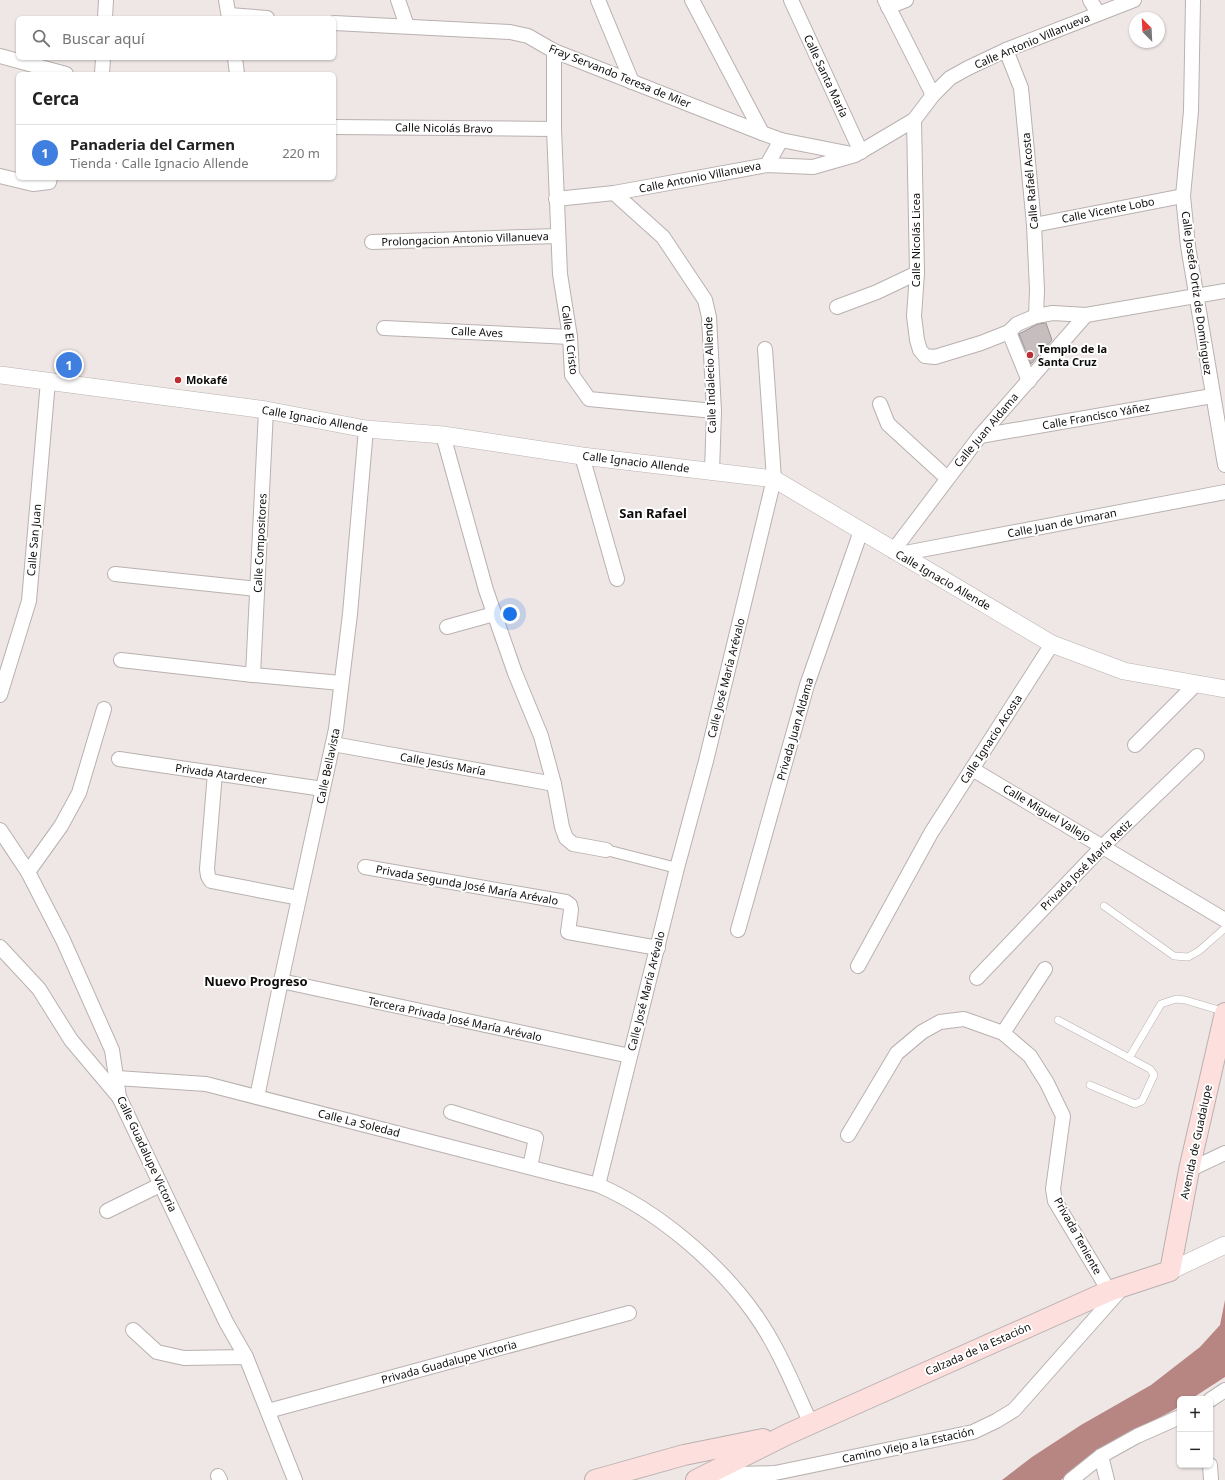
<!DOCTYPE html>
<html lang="es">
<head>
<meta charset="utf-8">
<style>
  :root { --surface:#fff; --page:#f6f6f6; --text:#222; --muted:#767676; --line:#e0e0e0; --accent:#bd2d34 }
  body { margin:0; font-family:"Noto Sans",sans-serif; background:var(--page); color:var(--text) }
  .controls { position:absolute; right:12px; bottom:12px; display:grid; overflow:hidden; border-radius:6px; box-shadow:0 1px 3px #0004 }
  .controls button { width:36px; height:36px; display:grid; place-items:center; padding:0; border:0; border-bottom:1px solid var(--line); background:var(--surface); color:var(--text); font:20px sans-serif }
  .compass { position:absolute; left:1129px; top:12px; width:36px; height:36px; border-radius:50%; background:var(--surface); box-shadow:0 1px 3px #0004; rotate:336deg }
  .you { position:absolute; left:510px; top:614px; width:14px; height:14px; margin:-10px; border:3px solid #fff; border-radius:50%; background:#1a73e8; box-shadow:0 0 0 6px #1a73e833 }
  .badge { display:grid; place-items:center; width:26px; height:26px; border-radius:50%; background:var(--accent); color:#fff; font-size:13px; font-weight:700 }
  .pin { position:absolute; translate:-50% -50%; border:2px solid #fff; box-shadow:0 1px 4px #0006 }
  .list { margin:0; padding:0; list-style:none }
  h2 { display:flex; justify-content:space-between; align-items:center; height:52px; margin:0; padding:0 16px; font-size:17px }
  h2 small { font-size:13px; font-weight:400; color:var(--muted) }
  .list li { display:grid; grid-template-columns:26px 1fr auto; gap:12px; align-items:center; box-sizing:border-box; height:56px; padding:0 16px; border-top:1px solid var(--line) }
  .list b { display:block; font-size:15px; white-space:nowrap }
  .list p { margin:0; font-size:13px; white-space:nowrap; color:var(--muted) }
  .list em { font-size:13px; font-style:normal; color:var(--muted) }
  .icon { flex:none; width:22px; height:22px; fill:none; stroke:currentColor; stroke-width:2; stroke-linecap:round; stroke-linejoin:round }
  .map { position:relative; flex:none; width:1225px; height:1480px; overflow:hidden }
  .search { position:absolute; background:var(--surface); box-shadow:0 1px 3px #0004; left:16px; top:16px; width:320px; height:44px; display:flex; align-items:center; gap:10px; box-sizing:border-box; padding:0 14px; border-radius:6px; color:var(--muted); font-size:15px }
  .panel { position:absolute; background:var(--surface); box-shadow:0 1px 3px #0004; left:16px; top:72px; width:320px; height:108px; border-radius:6px }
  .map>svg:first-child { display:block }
  .water { fill:#b78683 }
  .building { fill:#c6bebe; stroke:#9e9696 }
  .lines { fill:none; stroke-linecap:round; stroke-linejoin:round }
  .service-casing { stroke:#b9b1b0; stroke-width:8 }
  .pedestrian-casing { stroke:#b9b1b0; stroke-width:12 }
  .minor-casing { stroke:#b9b1b0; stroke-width:16 }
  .tertiary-casing { stroke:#b9b1b0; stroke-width:18 }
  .secondary-casing { stroke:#b9b1b0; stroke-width:22 }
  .service { stroke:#fff; stroke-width:7 }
  .pedestrian { stroke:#fff; stroke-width:10 }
  .minor { stroke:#fff; stroke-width:14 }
  .tertiary { stroke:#fff; stroke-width:17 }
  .secondary { stroke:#fddfdd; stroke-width:20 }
  .poi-dot { fill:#bd2d34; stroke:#fff; stroke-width:1.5 }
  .labels { text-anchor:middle; stroke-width:4; stroke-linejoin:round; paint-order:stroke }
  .street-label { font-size:11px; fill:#0e0c0b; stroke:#fff }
  .poi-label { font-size:11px; font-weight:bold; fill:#0e0c0b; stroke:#fff; text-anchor:start }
  .quarter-label { font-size:13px; font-weight:bold; fill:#0e0c0b; stroke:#fff }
</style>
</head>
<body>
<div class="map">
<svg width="1225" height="1480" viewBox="0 0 1225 1480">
  <rect width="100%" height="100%" fill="#efe7e6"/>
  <polygon class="water" points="1225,1300 1225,1377 1191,1399 1180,1399 1180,1406 1172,1411 1099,1449 1061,1480 1002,1480 1032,1457 1081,1425 1151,1385 1200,1347 1220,1325"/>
  <polygon class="building" points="1046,323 1052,340 1031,364 1019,334 1038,324"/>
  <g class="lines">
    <defs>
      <g id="service">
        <polyline points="1104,906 1174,956 1188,957 1199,951 1225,928"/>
        <polyline points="1058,1020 1150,1069 1154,1075 1142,1101 1135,1104 1090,1085"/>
        <polyline points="1129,1058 1161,1004 1176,999 1185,1000 1225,1012"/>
      </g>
      <polyline id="pedestrian" points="606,850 677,868"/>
      <g id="minor">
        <polyline points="226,0 229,18"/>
        <polyline points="398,0 407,26"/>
        <polyline points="598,0 632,82"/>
        <polyline points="692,0 762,133"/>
        <polyline points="791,0 861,152"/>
        <polyline points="885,0 933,95"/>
        <polyline points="1090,0 1098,13"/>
        <polyline points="1193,0 1191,111 1183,196 1188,246 1225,465"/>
        <polyline points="888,7 906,0"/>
        <polyline points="229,15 267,18"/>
        <polyline points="105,18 106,0"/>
        <polyline points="334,23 510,32 528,36 554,51 762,133 781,140 852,154"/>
        <polyline points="1006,50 1021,88 1034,225 1037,290 1036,316"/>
        <polyline points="554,51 554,129 560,274 570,337 572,375 589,399 714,411"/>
        <polyline points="0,56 66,74"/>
        <polyline points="235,58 237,74"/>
        <polyline points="102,74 103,58"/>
        <polyline points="914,120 917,273 914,316 917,340 920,350 925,356 935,357 981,343 1009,332 1017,324 1036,316 1053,313 1086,315 1225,291"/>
        <polyline points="334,127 554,129"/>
        <polyline points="767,165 781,140"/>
        <polyline points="0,176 33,184 49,182 50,178"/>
        <polyline points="614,193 663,237 705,300 709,317 714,411 712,472"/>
        <polyline points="556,199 614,193 767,165 813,167 855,155 914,120 933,95 950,78 968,68 1006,50 1134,0"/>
        <polyline points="1034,225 1183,196"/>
        <polyline points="372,242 558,236"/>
        <polyline points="837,307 877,292 917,273"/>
        <polyline points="384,328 570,337"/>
        <polyline points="1009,332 1029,381"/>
        <polyline points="880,404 888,424 947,478"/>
        <polyline points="443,435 486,590 515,673 541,736 554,784 562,827 566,838 573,844 606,850"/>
        <polyline points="980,436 1212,396"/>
        <polyline points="582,456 617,579"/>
        <polyline points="893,551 980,436 1086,315"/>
        <polyline points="900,554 1225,492"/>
        <polyline points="115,574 257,589"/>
        <polyline points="447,627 494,614"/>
        <polyline points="121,660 253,675 341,683"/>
        <polyline points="253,675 266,410"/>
        <polyline points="0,695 29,601 48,381"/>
        <polyline points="333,744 554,784"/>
        <polyline points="1135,745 1197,683"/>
        <polyline points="119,759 323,789"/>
        <polyline points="972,769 1225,920"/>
        <polyline points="215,773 207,869 208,876 211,881 299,898"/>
        <polyline points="0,830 28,872 63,940 112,1050 119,1097 226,1322 246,1357 295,1480"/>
        <polyline points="365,867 566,902 570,905 571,910 568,932 658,948"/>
        <polyline points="28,872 61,826 79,793 104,709"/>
        <polyline points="738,930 807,685 861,531"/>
        <polyline points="0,947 39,989 71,1040 119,1097"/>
        <polyline points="858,966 931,833 1052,644"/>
        <polyline points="977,978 1103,846 1197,756"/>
        <polyline points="281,981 630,1056"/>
        <polyline points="1003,1033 1045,969"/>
        <path d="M117,1078L206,1084L598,1185C656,1210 717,1261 754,1313C778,1346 794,1387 811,1424"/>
        <polyline points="257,1097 281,981 336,729 350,614 366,429"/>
        <polyline points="451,1112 536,1138 530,1167"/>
        <polyline points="848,1135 897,1053 922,1032 940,1022 964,1019 1003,1033 1030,1056 1047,1083 1063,1116 1053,1189 1055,1201 1109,1291"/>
        <polyline points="1189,1170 1225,1153"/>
        <polyline points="598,1185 677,868 706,761 774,479 765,349"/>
        <polyline points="107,1211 160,1185"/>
        <polyline points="133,1330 157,1352 184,1358 246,1357"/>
        <polyline points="1210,1400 1225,1390"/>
        <polyline points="268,1411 629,1313"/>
        <polyline points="1101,1456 1107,1480"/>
        <polyline points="1210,1465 1211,1480"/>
        <polyline points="709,1475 775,1473 973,1432 996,1421 1014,1410 1122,1288"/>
        <polyline points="218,1476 220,1480"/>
        <polyline points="1071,1480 1101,1456 1137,1436 1180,1417"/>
      </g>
      <g id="tertiary">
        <polyline points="0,375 266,410 366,429 443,435 582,456 774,479 1052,644 1124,671 1225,689"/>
        <polyline points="1170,1271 1225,1245"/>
      </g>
      <g id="secondary">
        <polyline points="595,1480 684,1455 763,1439"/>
        <polyline points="696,1480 788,1434 1109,1291 1170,1271 1189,1170 1225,1013"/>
      </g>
    </defs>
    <use href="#service" class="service-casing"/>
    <use href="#pedestrian" class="pedestrian-casing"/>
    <use href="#minor" class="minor-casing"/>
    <use href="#tertiary" class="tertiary-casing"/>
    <use href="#secondary" class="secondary-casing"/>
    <use href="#service" class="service"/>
    <use href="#pedestrian" class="pedestrian"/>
    <use href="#minor" class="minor"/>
    <use href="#tertiary" class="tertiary"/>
    <use href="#secondary" class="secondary"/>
  </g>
  <g class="poi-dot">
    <circle cx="1030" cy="355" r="4"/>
    <circle cx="178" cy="380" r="4"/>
  </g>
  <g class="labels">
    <g class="street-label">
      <text transform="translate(1032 41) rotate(-23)" y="4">Calle Antonio Villanueva</text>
      <text transform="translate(620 76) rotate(22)" y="4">Fray Servando Teresa de Mier</text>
      <text transform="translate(826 76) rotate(65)" y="4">Calle Santa María</text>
      <text transform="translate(444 128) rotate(1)" y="4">Calle Nicolás Bravo</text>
      <text transform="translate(700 177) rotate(-11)" y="4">Calle Antonio Villanueva</text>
      <text transform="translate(1030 181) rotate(-95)" y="4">Calle Rafaél Acosta</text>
      <text transform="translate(1108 210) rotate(-11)" y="4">Calle Vicente Lobo</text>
      <text transform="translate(465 239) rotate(-2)" y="4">Prolongacion Antonio Villanueva</text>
      <text transform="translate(916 240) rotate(-90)" y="4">Calle Nicolás Licea</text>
      <text transform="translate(1197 293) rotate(82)" y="4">Calle Josefa Ortiz de Domínguez</text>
      <text transform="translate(477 332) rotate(3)" y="4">Calle Aves</text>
      <text transform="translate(570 340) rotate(83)" y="4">Calle El Cristo</text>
      <text transform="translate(710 375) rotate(-92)" y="4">Calle Indalecio Allende</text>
      <text transform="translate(1096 416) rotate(-10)" y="4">Calle Francisco Yáñez</text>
      <text transform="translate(315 419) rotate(10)" y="4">Calle Ignacio Allende</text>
      <text transform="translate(986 430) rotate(-50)" y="4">Calle Juan Aldama</text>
      <text transform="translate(636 462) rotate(7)" y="4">Calle Ignacio Allende</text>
      <text transform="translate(1062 523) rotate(-11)" y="4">Calle Juan de Umaran</text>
      <text transform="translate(34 540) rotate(-85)" y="4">Calle San Juan</text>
      <text transform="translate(260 543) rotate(-87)" y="4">Calle Compositores</text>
      <text transform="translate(943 580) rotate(30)" y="4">Calle Ignacio Allende</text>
      <text transform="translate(726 678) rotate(-76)" y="4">Calle José María Arévalo</text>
      <text transform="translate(795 729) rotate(-74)" y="4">Privada Juan Aldama</text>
      <text transform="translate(991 739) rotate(-57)" y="4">Calle Ignacio Acosta</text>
      <text transform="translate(443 764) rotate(10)" y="4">Calle Jesús María</text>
      <text transform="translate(328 766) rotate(-78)" y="4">Calle Bellavista</text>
      <text transform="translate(221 774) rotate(8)" y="4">Privada Atardecer</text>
      <text transform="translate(1047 813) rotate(31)" y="4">Calle Miguel Vallejo</text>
      <text transform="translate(1086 865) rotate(-45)" y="4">Privada José María Retiz</text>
      <text transform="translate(467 885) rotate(10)" y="4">Privada Segunda José María Arévalo</text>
      <text transform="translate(646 991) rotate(-76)" y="4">Calle José María Arévalo</text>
      <text transform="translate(455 1019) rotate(12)" y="4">Tercera Privada José María Arévalo</text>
      <text transform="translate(359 1123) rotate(14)" y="4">Calle La Soledad</text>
      <text transform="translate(1196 1142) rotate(-78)" y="4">Avenida de Guadalupe</text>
      <text transform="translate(147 1154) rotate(65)" y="4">Calle Guadalupe Victoria</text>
      <text transform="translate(1078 1236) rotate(61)" y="4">Privada Teniente</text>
      <text transform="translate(978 1349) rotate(-24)" y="4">Calzada de la Estación</text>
      <text transform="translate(449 1362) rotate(-15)" y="4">Privada Guadalupe Victoria</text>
      <text transform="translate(908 1445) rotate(-12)" y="4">Camino Viejo a la Estación</text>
    </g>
    <g class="poi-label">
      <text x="1038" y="353">Templo de la<tspan x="1038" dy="13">Santa Cruz</tspan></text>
      <text x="186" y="384">Mokafé</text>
    </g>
    <g class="quarter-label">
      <text x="653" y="518">San Rafael</text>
      <text x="256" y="986">Nuevo Progreso</text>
    </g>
  </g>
</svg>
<div class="controls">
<button>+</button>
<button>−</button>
</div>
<svg class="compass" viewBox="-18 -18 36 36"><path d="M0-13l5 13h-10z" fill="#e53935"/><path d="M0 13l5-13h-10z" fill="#767676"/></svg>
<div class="you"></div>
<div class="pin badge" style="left:69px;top:365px;background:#3f7fe0">1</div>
<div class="search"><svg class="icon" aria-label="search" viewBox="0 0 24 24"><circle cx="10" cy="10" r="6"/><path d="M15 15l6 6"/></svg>Buscar aquí</div>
<section class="panel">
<h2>Cerca<small></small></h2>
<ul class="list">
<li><span class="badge" style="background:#3f7fe0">1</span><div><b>Panaderia del Carmen</b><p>Tienda · Calle Ignacio Allende</p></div><em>220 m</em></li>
</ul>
</section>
</div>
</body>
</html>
